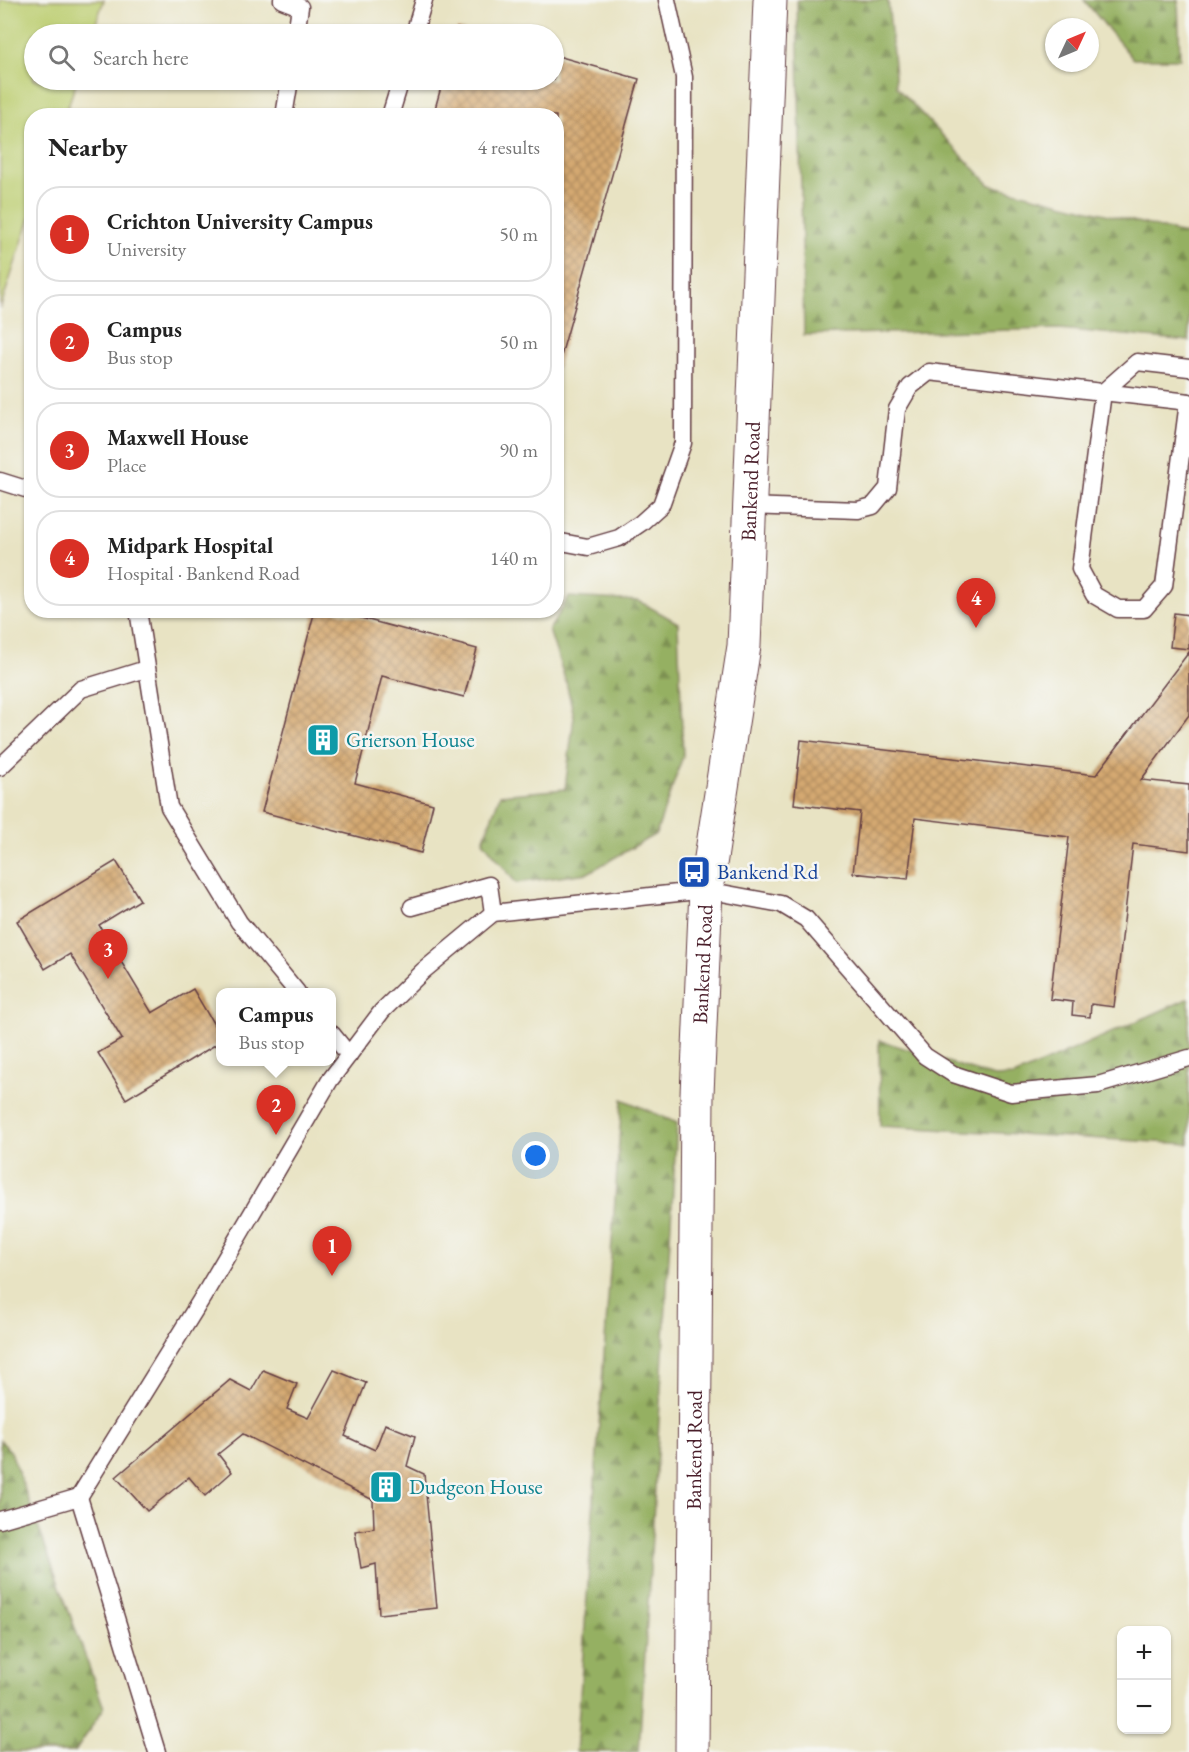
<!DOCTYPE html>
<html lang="en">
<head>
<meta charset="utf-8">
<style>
  :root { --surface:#fff; --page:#f6f6f6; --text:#222; --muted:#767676; --line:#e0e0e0; --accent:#d93025 }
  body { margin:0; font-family:"EB Garamond",serif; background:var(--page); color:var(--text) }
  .controls { position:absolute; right:18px; bottom:18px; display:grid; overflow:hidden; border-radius:12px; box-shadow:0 2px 4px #0004 }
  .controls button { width:54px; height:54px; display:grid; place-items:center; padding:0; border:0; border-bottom:2px solid var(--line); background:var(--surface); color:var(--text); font:30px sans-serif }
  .compass { position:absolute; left:1045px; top:18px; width:54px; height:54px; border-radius:50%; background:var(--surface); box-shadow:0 2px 4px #0004; rotate:46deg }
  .you { position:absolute; left:536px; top:1156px; width:21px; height:21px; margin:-15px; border:4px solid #fff; border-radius:50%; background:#1a73e8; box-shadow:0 0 0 9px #1a73e833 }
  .badge { display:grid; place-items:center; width:39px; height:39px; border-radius:50%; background:var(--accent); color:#fff; font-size:20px; font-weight:700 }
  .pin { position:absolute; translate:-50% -50px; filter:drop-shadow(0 2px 3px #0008) }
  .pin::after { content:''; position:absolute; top:32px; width:21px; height:18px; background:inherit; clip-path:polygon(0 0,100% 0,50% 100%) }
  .popup { position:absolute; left:216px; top:988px; width:120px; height:78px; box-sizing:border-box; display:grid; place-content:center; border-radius:12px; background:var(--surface); filter:drop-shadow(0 2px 4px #0005); font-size:20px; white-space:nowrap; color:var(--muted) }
  .popup b { font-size:22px; color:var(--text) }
  .popup::after { content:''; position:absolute; left:50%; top:100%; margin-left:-12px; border:12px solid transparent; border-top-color:var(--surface) }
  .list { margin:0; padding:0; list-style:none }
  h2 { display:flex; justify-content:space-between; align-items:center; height:78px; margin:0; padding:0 24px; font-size:26px }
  h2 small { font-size:20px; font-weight:400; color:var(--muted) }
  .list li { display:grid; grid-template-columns:39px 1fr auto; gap:18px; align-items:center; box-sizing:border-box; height:96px; margin:0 12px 12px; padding:0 12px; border:2px solid var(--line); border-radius:24px }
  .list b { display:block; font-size:22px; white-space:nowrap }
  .list p { margin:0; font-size:20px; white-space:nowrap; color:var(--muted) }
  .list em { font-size:20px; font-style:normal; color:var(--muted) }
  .icon { flex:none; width:33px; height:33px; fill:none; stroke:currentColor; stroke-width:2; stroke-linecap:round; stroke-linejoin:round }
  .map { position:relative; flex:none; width:1189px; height:1752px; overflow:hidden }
  .search { position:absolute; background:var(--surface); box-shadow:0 2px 4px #0004; left:24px; top:24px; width:540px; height:66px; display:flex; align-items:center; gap:15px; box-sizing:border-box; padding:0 21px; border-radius:33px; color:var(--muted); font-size:22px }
  .panel { position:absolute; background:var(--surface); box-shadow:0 2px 4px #0004; left:24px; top:108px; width:540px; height:510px; border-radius:24px }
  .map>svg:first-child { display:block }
  .green { fill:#bccd70; stroke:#83764e; stroke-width:1.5 }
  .forest { fill:url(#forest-firs); stroke:#706846; stroke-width:1.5 }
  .building { fill:url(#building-cross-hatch) }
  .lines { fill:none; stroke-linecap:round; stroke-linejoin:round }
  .service-casing { stroke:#623c42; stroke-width:19 }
  .tertiary-casing { stroke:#623c42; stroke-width:35 }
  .service { stroke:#fff; stroke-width:16 }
  .tertiary { stroke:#fff; stroke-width:33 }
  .labels { text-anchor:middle; stroke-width:5; stroke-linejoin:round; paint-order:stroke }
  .street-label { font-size:21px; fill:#4a1f2b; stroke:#f6f6f2 }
  .culture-label { font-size:21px; fill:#0d838f; stroke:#f6f6f2; text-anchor:start }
  .transit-label { font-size:21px; fill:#164399; stroke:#f6f6f2; text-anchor:start }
</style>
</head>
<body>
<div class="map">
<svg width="1189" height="1752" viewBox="0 0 1189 1752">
  <defs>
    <pattern id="forest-firs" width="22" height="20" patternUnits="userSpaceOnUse" patternTransform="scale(1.5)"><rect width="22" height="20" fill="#95b062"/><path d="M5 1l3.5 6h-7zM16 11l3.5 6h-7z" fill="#7c8f51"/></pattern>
    <pattern id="building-cross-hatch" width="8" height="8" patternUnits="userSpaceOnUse" patternTransform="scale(1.5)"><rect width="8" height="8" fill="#d4a971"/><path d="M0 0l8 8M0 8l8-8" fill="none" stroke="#ae895d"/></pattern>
  </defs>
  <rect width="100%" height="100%" fill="#f6f6f2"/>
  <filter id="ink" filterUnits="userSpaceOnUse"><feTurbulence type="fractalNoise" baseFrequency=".0167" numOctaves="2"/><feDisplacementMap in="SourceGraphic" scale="12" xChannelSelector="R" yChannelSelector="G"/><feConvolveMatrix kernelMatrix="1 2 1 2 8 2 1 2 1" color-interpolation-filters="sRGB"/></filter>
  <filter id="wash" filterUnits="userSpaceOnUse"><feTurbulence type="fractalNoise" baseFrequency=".008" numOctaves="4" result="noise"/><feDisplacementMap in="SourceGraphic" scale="24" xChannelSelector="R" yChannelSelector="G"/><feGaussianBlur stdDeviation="1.35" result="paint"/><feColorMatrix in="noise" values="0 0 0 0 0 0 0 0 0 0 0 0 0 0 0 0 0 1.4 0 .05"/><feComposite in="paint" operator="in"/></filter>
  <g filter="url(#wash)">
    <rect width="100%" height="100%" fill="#e8e3c3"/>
    <polygon class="green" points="0,0 104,0 92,34 34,34 34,80 77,80 65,115 32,116 31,215 0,309"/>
    <g class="forest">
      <polygon points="797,0 888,0 896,87 990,185 1189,235 1189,341 1059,329 804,335"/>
      <polygon points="1084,0 1178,0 1180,59 1133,59"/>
      <polygon points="569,597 639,601 678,623 683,756 656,834 588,873 516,883 483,841 500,795 565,789 574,716 566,682 549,630"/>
      <polygon points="1187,999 1189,1000 1189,1144 880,1126 879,1040 994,1077 1014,1076"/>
      <polygon points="622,1099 677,1123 639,1752 576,1752"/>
      <polygon points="0,1440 11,1452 104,1708 75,1752 0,1752"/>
    </g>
    <g id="blocks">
      <g class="building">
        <polygon points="457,28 478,34 456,34"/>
        <polygon points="554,55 639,79 557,370 556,116 433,116 443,80 554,80"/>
        <polygon points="315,610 331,610 477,649 464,697 382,676 355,783 433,804 421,853 262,812"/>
        <polygon points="1174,613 1189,615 1189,649 1170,647"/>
        <polygon points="1189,652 1189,715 1141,780 1189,785 1189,851 1133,844 1114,1007 1091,1004 1090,1017 1072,1015 1073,1002 1050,999 1069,837 915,818 908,879 853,873 860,812 794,804 801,740 1096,775"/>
        <polygon points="116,861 140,900 99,925 152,1013 193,989 220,1035 220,1042 126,1099 98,1053 122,1039 70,954 45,969 17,921"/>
        <polygon points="263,1370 297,1384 287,1409 308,1418 334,1370 366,1383 345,1436 375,1450 385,1424 415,1436 407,1466 424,1474 437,1608 379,1614 376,1564 361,1568 355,1531 374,1528 373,1500 243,1434 218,1454 232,1472 205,1496 189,1477 147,1511 116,1477 230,1380 251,1391"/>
      </g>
    </g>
  </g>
  <g filter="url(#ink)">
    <use href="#blocks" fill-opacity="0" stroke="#623c42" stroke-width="1.5"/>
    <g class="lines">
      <defs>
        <g id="service">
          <polyline points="282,0 300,7 296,34"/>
          <polyline points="414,34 424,0"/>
          <polyline points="284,116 290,80"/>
          <polyline points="390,116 401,80"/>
          <polyline points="1188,402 1164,586 1144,609 1118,609 1094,595 1080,569 1103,392 1137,362 1189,368"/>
          <polyline points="0,481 32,491"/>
          <polyline points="750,506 858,510 873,506 888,488 897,409 910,387 929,372 1189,402"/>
          <polyline points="556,541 588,547 619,538 641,523 661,505 683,443 684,77 667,0"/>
          <polyline points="138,610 169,807 239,922 297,992"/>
          <polyline points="0,767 81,689 146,669"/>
          <polyline points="412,907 489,885 493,913"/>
          <polyline points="332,1034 349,1055"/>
          <polyline points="79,1497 204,1295 330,1080 382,1011 423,971 493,913 706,890 781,904 806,919 925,1056 953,1074 1011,1093 1098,1085 1189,1058"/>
          <polyline points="0,1520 79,1497 157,1752"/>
        </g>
        <g id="tertiary">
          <path id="s1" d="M692,1752L697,1094L706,890L744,646L770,0"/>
        </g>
      </defs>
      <use href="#service" class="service-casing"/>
      <use href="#tertiary" class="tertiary-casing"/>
      <use href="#service" class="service"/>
      <use href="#tertiary" class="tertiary"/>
    </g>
  </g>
  <defs>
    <symbol id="building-square" viewBox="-11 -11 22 22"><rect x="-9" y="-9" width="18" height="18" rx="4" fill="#0f9aa8" stroke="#f6f6f2"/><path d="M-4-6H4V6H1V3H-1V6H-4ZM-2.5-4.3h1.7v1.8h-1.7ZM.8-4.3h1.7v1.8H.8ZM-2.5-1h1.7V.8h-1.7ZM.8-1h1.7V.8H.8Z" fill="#fff"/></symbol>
    <symbol id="bus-square" viewBox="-11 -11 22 22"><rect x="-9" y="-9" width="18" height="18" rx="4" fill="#1a4fb4" stroke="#f6f6f2"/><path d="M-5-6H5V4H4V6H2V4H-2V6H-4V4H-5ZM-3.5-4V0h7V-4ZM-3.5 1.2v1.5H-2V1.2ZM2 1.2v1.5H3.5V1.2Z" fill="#fff"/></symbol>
  </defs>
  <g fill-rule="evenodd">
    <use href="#building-square" x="304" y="721" width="38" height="38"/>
    <use href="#bus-square" x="675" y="853" width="38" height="38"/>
    <use href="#building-square" x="367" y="1468" width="38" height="38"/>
  </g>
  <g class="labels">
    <g class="street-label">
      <text dy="7" stroke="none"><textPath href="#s1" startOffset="1274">Bankend Road</textPath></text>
      <text dy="7" stroke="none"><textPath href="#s1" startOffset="788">Bankend Road</textPath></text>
      <text dy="7" stroke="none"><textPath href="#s1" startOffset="302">Bankend Road</textPath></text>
    </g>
    <g class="culture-label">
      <text x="346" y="747">Grierson House</text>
      <text x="409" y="1494">Dudgeon House</text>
    </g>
    <g class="transit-label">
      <text x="717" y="879">Bankend Rd</text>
    </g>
  </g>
</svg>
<div class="controls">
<button>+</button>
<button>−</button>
</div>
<svg class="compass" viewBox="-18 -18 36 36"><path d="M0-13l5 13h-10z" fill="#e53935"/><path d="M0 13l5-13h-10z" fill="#767676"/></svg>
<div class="you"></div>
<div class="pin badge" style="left:332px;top:1276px">1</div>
<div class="pin badge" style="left:276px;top:1135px">2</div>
<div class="popup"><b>Campus</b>Bus stop</div>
<div class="pin badge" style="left:108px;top:979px">3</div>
<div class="pin badge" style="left:976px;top:628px">4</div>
<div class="search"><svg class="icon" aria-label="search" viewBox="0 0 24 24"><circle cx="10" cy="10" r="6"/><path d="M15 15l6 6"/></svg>Search here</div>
<section class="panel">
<h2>Nearby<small>4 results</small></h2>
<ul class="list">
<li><span class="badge">1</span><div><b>Crichton University Campus</b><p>University</p></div><em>50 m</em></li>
<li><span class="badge">2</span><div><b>Campus</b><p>Bus stop</p></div><em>50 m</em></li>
<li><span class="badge">3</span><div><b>Maxwell House</b><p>Place</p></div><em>90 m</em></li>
<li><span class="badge">4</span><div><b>Midpark Hospital</b><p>Hospital · Bankend Road</p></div><em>140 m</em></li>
</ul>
</section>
</div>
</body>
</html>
